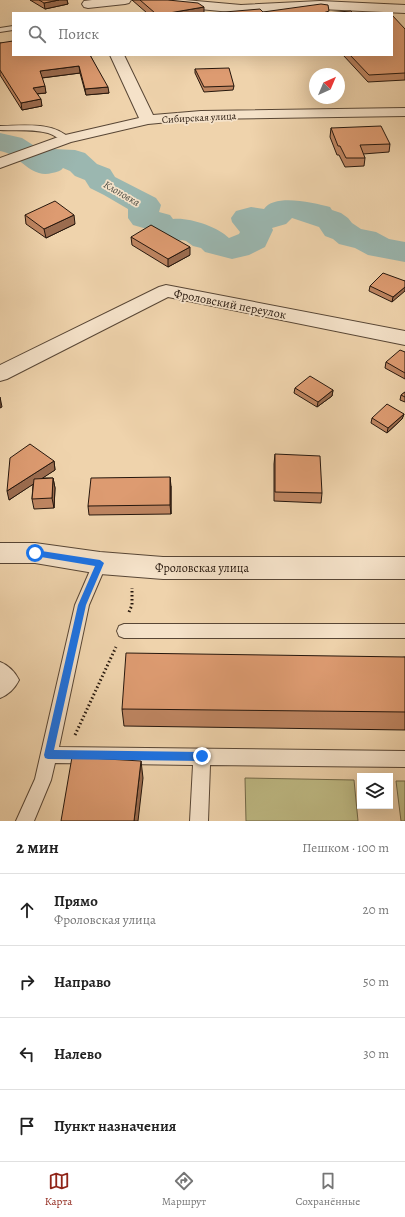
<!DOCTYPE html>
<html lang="ru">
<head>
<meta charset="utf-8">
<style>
  :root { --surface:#fff; --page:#f6f6f6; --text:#222; --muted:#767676; --line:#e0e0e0; --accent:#8f2418 }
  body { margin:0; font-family:Alegreya,serif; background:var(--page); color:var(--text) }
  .controls { position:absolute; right:12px; bottom:12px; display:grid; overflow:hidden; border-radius:0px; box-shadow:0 4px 16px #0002 }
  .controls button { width:36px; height:36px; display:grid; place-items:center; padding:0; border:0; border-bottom:1px solid var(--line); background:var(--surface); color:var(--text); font:20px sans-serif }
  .compass { position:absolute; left:309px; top:68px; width:36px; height:36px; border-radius:50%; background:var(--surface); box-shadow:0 4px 16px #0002; rotate:44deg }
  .stop { position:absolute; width:12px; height:12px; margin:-9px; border:3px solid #1a73e8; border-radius:50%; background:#fff }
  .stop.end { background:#1a73e8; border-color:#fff; box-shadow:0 1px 4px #0008 }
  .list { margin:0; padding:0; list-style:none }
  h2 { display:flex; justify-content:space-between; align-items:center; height:52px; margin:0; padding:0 16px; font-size:17px }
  h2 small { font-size:13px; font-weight:400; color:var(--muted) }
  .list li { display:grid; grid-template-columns:26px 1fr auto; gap:12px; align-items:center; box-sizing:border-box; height:72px; padding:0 16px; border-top:1px solid var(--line) }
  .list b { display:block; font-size:15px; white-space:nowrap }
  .list p { margin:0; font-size:13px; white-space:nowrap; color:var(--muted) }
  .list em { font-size:13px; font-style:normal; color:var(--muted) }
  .icon { flex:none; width:22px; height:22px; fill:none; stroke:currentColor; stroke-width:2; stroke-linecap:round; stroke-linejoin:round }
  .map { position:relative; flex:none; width:405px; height:821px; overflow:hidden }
  .search { position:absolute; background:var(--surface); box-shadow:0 4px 16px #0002; left:12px; right:12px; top:12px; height:44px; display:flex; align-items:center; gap:10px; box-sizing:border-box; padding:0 14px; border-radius:0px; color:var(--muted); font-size:15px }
  .sheet { height:340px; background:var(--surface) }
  nav { display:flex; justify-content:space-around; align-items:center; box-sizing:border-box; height:56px; border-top:1px solid var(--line); background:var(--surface); font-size:11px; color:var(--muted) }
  nav a { display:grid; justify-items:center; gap:2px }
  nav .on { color:var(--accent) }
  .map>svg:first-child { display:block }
  .green { fill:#bfbb85; stroke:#726949 }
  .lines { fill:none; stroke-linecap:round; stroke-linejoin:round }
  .river { fill:#9bb7b0; fill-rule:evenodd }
  .service-casing { stroke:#584635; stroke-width:2 }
  .minor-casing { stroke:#584635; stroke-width:2 }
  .path { stroke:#26170d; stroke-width:3; stroke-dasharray:1.5 2.5; stroke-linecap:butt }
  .service { fill:#f5e2c9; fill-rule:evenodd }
  .minor { fill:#f5e2c9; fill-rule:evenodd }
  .wall { fill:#be8561; stroke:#26170d }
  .shaded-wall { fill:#9b6c4f; stroke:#26170d }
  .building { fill:#dd9b71; stroke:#26170d }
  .route { fill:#1a73e8 }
  .labels { text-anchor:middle; stroke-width:3.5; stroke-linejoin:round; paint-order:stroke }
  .far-street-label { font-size:10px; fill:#26170d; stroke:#f5e2c9 }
  .far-water-label { font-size:11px; font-style:italic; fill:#4f4f46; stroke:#f5e2c9 }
  .street-label { font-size:12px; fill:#26170d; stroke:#f5e2c9 }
</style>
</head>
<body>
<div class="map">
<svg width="405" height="821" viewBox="0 0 405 821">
  <rect width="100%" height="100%" fill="#efd3ac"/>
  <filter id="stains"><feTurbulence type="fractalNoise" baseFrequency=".005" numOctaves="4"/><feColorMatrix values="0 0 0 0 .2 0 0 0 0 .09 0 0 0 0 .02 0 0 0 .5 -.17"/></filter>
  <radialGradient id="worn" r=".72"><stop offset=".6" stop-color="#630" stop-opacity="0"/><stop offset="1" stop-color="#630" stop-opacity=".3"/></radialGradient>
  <g class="green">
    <polygon points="245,778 354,780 358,821 246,821"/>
    <polygon points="396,781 405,781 405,821 401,821"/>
  </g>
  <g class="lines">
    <path class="river" d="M0,133L22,138L33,145L36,149L44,151L53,149L75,150L85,153L97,164L110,169L115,177L156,198L161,205L159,212L170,215L173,219C189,217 218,227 229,238L239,234L240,232L232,222L231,218L236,211L251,207L264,209C275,193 314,203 330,207L332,210L341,213L348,218L352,223L361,229L376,232L389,239L405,242V262L368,255L355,248L339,244L333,239L325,236L319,227L292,218L286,224L272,228L273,230L265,247L249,255L232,259L205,252L201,248L193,246L186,241L182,240L170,243L154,239L147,229L133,225L128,218V209L104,195L90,188L85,180L75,176L70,171L63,168C61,171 57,172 52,173C30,179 20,154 0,151Z"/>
    <defs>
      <g id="service">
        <polygon points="13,26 13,30 0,32 0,28"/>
        <path d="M0,126C21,126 54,121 70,139L69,141C62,142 55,135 48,133C33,129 16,131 0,130Z"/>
        <polygon points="100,557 105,559 107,563 89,605 59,747 405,751 405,767 210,765 208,821 190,821 193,765 55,763 51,780 34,821 16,821 35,779 75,605 95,559"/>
        <polygon points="124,624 405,624 405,638 124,638 119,636 117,631 119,626"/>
        <path d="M0,662C8,665 15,672 19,680C15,688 8,695 0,698Z"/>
      </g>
      <g id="minor">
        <polygon points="92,0 131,0 129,3 125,4 88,8 84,7 82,4 84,1"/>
        <polygon points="142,0 185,0 241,5 320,1 405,5 405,13 320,9 241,13 148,4 144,3"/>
        <polygon points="110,55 124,55 153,115 201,111 405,108 405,116 201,119 148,124 71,142 0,168 0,158 61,136 139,118"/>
        <polygon points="166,285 405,331 405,345 168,297 7,379 0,381 0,365 159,287"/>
        <polygon points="0,543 35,543 100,552 163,557 405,557 405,579 163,579 100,574 35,563 0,563"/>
      </g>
    </defs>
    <use href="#service" class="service-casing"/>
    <use href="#minor" class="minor-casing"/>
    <g class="path">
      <polyline points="129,612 132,605 132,588"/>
      <polyline points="75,735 116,647"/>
    </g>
    <use href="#service" class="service"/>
    <use href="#minor" class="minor"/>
  </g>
  <g class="wall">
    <polygon points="30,0 67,0 68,4 45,9"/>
    <polygon points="132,0 168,0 204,13 147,13"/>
    <polygon points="405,29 405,80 368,82 343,55 392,55"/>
    <polygon points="0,43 90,55 109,93 86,95 80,73 42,78 46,93 37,94 42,106 22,110 0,75"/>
    <polygon points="195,69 234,86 233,90 204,92 195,73"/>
    <polygon points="331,128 390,144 389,152 363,154 365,158 364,166 345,167 339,155 337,155 330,137"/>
    <polygon points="25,215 75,224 46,238 26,224"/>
    <polygon points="131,237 190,255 168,267 132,245"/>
    <polygon points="405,281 392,302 369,291 370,286"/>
    <polygon points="405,352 405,379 385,368 386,362"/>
    <polygon points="295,388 333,390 332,396 317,407 294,393"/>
    <polygon points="405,392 405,402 400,400 401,395"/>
    <polygon points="404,414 402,419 387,433 371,423 372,418"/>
    <polygon points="275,454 322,493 321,503 274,501 274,464"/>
    <polygon points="54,461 55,470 42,478 53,478 55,488 54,508 34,509 32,499 33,484 9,500"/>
    <polygon points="171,486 171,514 89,515 88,506"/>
    <polygon points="405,657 405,730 124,726 122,709"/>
  </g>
  <g class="shaded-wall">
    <polygon points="59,0 67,0 68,4 45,9 44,3"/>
    <polygon points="204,7 204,13 169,13"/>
    <polygon points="79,66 80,73 41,78 40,71"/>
    <polygon points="45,86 46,93 34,94 33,88"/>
    <polygon points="108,87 109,93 86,95 85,89"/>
    <polygon points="41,99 42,106 22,110 21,103"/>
    <polygon points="74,215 75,224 46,238 44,229"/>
    <polygon points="190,247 190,255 168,267 168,259"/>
    <polygon points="405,287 405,291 392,302 393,297"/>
    <polygon points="333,390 332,396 317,407 318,402"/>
    <polygon points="0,397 2,407 0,408"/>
    <polygon points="404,414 402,419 387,433 388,428"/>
    <polygon points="54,461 55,470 9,500 7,491"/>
    <polygon points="170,477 171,486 171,514 170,505"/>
    <polygon points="53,478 55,488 54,508 52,498"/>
    <polygon points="141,761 143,778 138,821 134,821"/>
  </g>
  <g class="building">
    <polygon points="39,0 59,0 44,3"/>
    <polygon points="140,0 168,0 198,3 204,7 169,13 155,13"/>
    <polygon points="321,4 328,5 329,11 323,13 213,13 260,9 263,12"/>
    <polygon points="351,11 353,13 325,13"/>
    <polygon points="392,15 405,29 405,73 369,75 350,55 392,55"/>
    <polygon points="13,41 13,55 90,55 108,87 85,89 79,66 40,71 45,86 33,88 41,99 21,103 0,70 0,43"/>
    <polygon points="229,68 234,86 204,87 195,69"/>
    <polygon points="381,126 390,144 360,145 365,158 346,158 340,146 338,146 331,128"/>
    <polygon points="55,201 74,215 44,229 25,215"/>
    <polygon points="151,225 190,247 168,259 131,237"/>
    <polygon points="383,273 405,281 405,287 393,297 370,286"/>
    <polygon points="400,350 405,352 405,373 386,362"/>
    <polygon points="310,376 333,390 318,402 295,388"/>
    <polygon points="405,392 405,397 401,395"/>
    <polygon points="387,404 404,414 388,428 372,418"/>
    <polygon points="30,444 54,461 7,491 10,458"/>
    <polygon points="275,454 320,456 322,493 275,492"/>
    <polygon points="170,477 170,505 88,506 91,478"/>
    <polygon points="53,478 52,498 32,499 34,479"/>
    <polygon points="126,653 405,657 405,712 122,709"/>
    <polygon points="72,757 141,761 134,821 61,821"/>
  </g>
  <polygon class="route" points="33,550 35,550 100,560 104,563 86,605 54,750 202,752 205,753 206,756 205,760 202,761 48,759 45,758 44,755 78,605 95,566 35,556 32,553"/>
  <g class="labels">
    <g class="far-street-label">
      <text transform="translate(199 117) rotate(-3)" y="4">Сибирская улица</text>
    </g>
    <g class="far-water-label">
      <text transform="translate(122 193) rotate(30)" y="4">Клоповка</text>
    </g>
    <g class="street-label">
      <text transform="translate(230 304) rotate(11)" y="4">Фроловский переулок</text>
      <text x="202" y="572">Фроловская улица</text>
    </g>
  </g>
  <rect width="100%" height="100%" filter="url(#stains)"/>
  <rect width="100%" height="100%" fill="url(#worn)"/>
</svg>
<div class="controls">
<button><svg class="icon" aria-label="layers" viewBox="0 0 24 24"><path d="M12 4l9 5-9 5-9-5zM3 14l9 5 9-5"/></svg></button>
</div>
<svg class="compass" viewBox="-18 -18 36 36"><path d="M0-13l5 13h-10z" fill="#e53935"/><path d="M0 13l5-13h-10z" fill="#767676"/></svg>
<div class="stop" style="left:35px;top:553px"></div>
<div class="stop end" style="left:202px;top:756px"></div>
<div class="search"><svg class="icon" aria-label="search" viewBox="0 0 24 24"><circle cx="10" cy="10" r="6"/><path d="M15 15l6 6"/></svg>Поиск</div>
</div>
<section class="sheet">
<h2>2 мин<small>Пешком · 100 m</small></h2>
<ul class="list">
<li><svg class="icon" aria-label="ahead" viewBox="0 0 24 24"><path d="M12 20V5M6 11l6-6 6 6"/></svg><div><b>Прямо</b><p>Фроловская улица</p></div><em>20 m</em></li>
<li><svg class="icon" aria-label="right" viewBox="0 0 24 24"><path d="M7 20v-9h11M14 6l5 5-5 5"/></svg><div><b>Направо</b></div><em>50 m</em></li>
<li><svg class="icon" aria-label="left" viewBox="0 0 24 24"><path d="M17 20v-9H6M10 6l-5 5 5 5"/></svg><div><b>Налево</b></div><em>30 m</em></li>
<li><svg class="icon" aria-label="arrive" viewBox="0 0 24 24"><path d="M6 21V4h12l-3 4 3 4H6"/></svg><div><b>Пункт назначения</b></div></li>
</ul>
</section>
<nav>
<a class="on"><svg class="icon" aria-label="map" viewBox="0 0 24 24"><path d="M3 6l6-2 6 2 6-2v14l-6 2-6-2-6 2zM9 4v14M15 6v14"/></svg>Карта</a>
<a><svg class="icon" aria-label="directions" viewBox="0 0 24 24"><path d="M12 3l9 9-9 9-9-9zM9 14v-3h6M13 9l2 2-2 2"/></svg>Маршрут</a>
<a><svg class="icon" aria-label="saved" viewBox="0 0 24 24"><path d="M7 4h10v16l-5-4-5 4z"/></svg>Сохранённые</a>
</nav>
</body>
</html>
